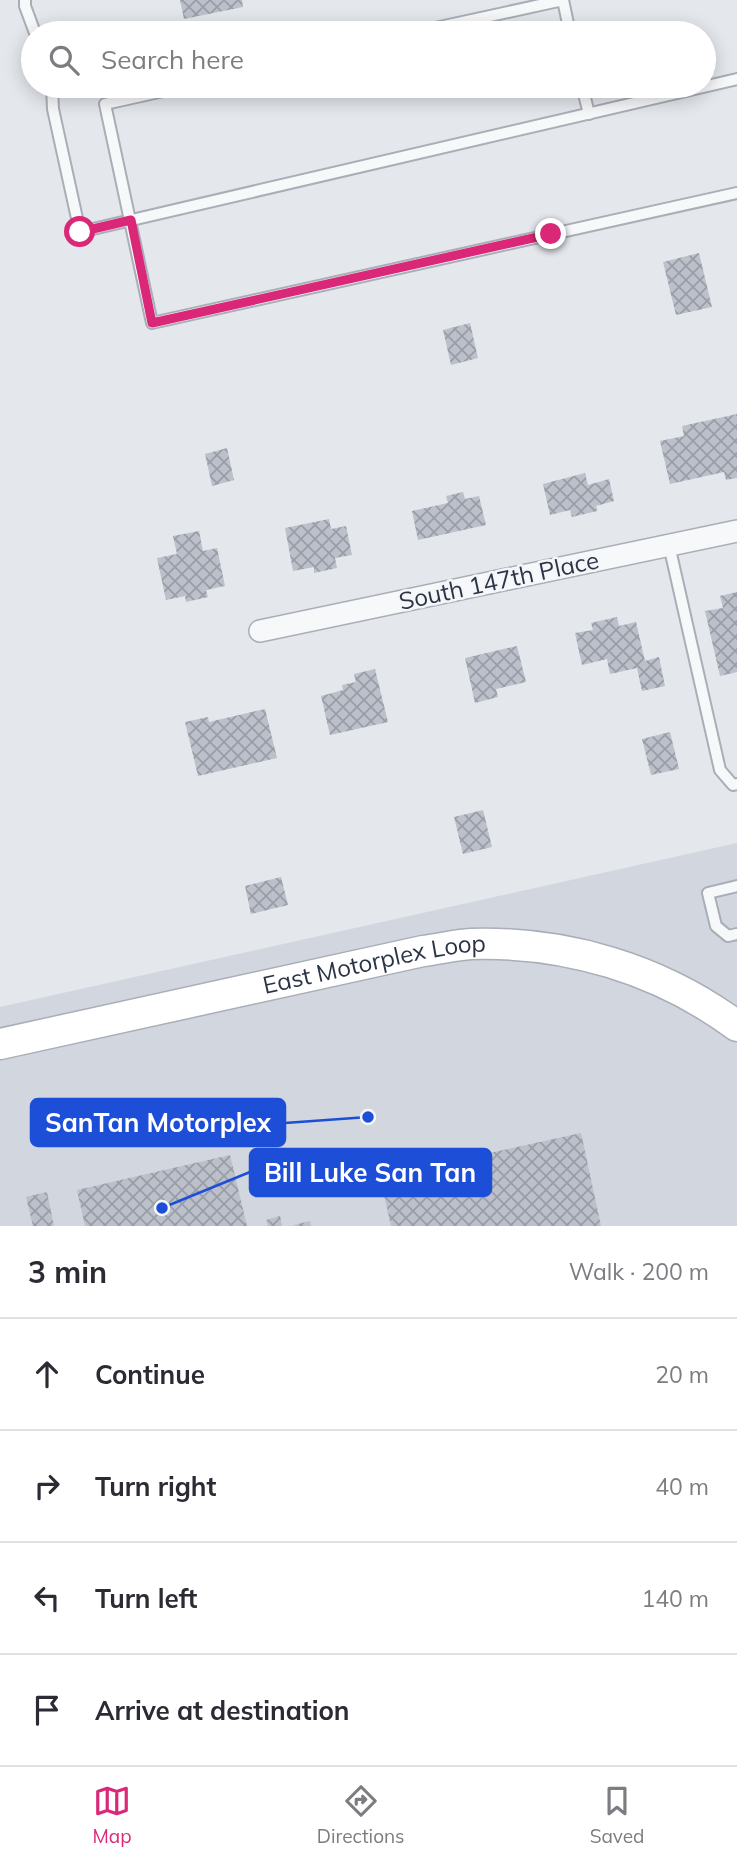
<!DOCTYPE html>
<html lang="en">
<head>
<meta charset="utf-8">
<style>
  :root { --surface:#fff; --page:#f7f7f7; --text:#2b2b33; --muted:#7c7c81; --line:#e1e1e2; --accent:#db2777 }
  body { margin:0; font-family:Mulish,sans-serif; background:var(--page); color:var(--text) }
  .stop { position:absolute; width:21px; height:21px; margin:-16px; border:5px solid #db2777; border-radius:50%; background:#fff }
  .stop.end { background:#db2777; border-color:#fff; box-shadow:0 2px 7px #0008 }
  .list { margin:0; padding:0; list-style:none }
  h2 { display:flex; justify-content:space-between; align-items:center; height:91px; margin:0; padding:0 28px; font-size:30px }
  h2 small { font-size:23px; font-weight:400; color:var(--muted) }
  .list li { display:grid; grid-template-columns:46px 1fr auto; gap:21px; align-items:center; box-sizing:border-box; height:112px; padding:0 28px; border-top:2px solid var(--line) }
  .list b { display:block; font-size:26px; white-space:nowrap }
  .list em { font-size:23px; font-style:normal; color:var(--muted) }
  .icon { flex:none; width:38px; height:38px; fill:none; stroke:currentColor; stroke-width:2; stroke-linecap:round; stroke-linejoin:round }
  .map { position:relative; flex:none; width:737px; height:1226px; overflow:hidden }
  .search { position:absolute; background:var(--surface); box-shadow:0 4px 18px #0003; left:21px; right:21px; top:21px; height:77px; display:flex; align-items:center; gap:18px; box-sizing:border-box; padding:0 24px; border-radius:38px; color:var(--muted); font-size:26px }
  .sheet { height:539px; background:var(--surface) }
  nav { display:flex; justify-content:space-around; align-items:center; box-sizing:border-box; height:98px; border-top:2px solid var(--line); background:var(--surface); font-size:19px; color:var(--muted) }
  nav a { display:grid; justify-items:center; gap:4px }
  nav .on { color:var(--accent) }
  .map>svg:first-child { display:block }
  .built { fill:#d2d6de }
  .building { fill:url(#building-cross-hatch) }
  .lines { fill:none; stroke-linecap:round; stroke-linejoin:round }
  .lane-casing { stroke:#a9aeb7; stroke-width:14 }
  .street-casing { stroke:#a9aeb7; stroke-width:24 }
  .secondary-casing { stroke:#a9aeb7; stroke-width:33 }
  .lane { stroke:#f7f8fa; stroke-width:10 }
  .street { stroke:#f7f8fa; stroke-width:21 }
  .secondary { stroke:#fff; stroke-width:30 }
  .route { stroke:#db2777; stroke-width:9 }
  .labels { text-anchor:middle; stroke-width:5; stroke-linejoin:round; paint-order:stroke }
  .street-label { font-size:24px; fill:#2b3445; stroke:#f4f6f9 }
  .leader { fill:none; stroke:#1d4ed8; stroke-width:2.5 }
  .callout-dot { fill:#1d4ed8; stroke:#f4f6f9; stroke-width:2.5 }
  .callout { fill:#1d4ed8; stroke:#1d4ed8; stroke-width:2.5 }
  .callout-label { font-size:26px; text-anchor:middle; font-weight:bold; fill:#fff }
</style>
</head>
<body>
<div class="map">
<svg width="737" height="1226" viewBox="0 0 737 1226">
  <defs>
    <pattern id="building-cross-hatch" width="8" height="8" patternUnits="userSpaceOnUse" patternTransform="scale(1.75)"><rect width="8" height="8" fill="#bbc0ca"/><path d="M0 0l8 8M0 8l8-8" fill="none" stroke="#989da6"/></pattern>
  </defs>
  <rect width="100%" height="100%" fill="#e4e7ec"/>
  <polygon class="built" points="737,843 737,1226 0,1226 0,1007"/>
  <g class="building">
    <polygon points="180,0 242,0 243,7 184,19"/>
    <polygon points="699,253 712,307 676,315 663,262"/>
    <polygon points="470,323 478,358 451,365 443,330"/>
    <polygon points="737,414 737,478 726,480 724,472 670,484 660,441 684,436 682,426"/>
    <polygon points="227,448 234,480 212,486 205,454"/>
    <polygon points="585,473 588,485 609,479 614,501 596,506 597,511 572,517 570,510 550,515 543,484"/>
    <polygon points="463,492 465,499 479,496 486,525 418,540 412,511 448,503 446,496"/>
    <polygon points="329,519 331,529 346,526 352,555 335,558 337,568 314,573 314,567 293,571 285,528"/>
    <polygon points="199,531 203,551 217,548 225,586 206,590 208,597 186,602 185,596 166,600 157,558 177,554 173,536"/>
    <polygon points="737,592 737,672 720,676 705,611 723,608 720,596"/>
    <polygon points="617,617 619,626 636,622 645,661 659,657 665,686 642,691 637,668 610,674 607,659 582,665 575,633 593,630 591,623"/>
    <polygon points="517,646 526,682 496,689 498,697 475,703 465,658"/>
    <polygon points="375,669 388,722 330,735 321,696 343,690 342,685 356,682 354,674"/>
    <polygon points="265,709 277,758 198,776 185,722 208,717 209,722"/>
    <polygon points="670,732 679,769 651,775 642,739"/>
    <polygon points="483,810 492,847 463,854 454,817"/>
    <polygon points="281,877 288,905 251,914 245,886"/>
    <polygon points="581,1133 601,1226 391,1226 380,1177"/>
    <polygon points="230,1155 247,1226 85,1226 77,1190"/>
    <polygon points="47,1192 54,1226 33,1226 26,1197"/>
    <polygon points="280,1216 282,1226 268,1226 266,1220"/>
    <polygon points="310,1221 311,1226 294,1226 294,1225"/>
  </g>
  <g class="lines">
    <defs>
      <g id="lane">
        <polyline points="25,0 25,6 35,33"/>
        <polyline points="412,33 563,0 570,33"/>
        <polyline points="52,86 53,109 80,232 737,79"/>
        <polyline points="186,86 105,104 152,323 737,193"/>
        <polyline points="582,86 589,114"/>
        <polyline points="669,545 720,770 733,785 737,784"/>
        <polyline points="737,886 708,893 716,926 728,936 737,934"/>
      </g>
      <polyline id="street" points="260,631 737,531"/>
      <g id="secondary">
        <path id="s1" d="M0,1044L423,951C439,949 455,945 471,944C566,941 660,969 737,1026"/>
      </g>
    </defs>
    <use href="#lane" class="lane-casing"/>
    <use href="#street" class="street-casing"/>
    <use href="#secondary" class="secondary-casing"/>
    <use href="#lane" class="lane"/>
    <use href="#street" class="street"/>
    <use href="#secondary" class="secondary"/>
  </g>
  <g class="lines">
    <polyline class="route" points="80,232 131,220 152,323 551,234"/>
  </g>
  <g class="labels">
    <g class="street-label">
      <text transform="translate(499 581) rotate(-12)" y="8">South 147th Place</text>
      <text dy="8" stroke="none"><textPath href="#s1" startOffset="383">East Motorplex Loop</textPath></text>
    </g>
  </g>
  <path class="leader" d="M368 1117L285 1123M162 1208L250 1172"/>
  <g class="callout-dot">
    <circle cx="368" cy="1117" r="7"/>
    <circle cx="162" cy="1208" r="7"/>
  </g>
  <g class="callout">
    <rect x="31" y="1099" width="254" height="47" rx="7"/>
    <rect x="250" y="1149" width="241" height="47" rx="7"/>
  </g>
  <g class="callout-label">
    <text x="158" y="1132">SanTan Motorplex</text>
    <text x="370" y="1182">Bill Luke San Tan</text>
  </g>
</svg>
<div class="stop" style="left:80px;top:232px"></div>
<div class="stop end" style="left:551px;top:234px"></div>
<div class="search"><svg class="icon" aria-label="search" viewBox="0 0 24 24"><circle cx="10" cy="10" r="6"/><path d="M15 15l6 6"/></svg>Search here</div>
</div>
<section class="sheet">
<h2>3 min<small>Walk · 200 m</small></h2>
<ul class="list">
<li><svg class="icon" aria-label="ahead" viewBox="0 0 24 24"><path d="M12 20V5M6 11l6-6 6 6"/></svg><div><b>Continue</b></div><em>20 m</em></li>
<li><svg class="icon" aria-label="right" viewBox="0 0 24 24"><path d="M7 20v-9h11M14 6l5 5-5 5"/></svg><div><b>Turn right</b></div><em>40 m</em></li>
<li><svg class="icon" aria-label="left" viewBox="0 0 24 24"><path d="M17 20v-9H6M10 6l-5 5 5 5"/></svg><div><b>Turn left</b></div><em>140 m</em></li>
<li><svg class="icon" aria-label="arrive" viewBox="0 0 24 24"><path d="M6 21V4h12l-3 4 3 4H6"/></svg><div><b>Arrive at destination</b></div></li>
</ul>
</section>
<nav>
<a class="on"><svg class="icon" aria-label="map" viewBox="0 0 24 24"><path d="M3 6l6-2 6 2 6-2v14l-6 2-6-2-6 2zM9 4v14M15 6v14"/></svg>Map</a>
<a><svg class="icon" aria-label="directions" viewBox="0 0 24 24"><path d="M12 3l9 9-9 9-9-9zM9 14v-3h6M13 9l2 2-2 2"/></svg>Directions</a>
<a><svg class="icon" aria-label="saved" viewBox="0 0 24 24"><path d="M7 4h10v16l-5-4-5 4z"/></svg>Saved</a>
</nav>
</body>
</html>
